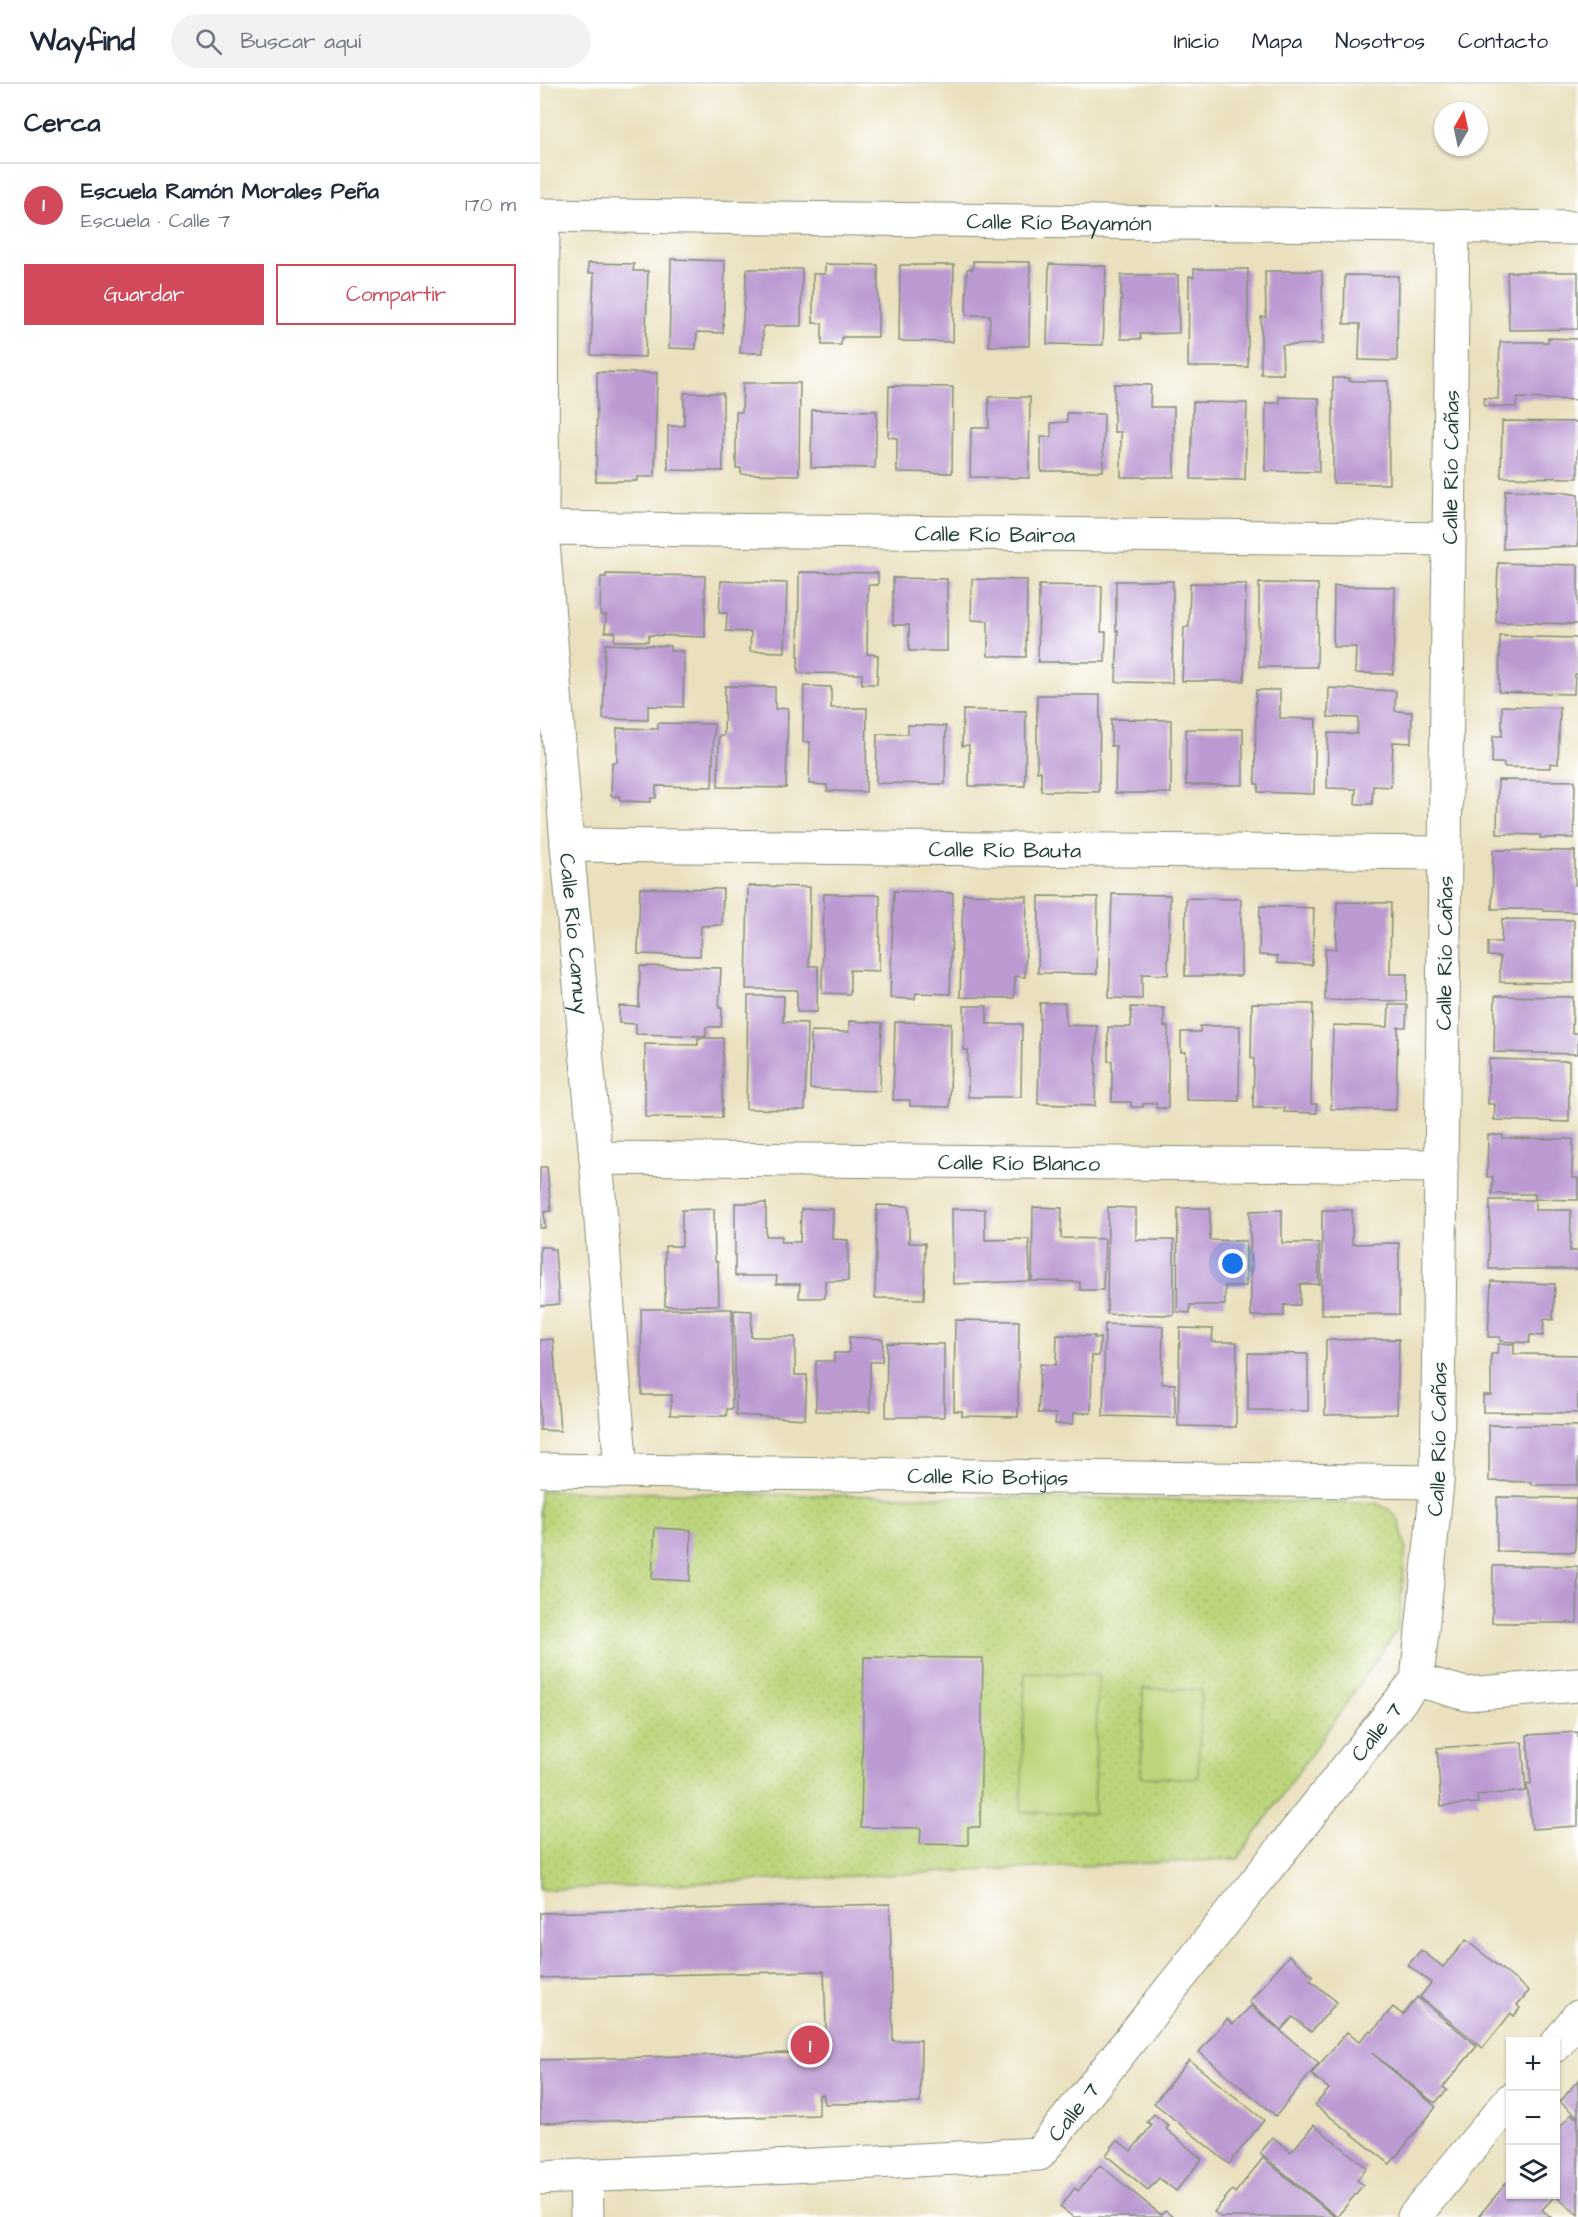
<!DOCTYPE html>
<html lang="es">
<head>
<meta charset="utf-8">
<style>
  :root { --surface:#fff; --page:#f2f2f3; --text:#1f2937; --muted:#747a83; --line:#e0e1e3; --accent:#d1495b }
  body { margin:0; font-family:"Architects Daughter",sans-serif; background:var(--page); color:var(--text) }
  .controls { position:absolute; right:18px; bottom:18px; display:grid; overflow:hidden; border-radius:0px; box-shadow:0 2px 4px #0004 }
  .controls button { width:54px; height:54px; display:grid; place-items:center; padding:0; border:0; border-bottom:2px solid var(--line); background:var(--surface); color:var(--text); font:30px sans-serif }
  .compass { position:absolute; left:894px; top:18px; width:54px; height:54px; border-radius:50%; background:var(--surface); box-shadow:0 2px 4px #0004; rotate:9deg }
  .you { position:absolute; left:693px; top:1180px; width:21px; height:21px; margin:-15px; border:4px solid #fff; border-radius:50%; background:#1a73e8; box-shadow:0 0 0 9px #1a73e833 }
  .badge { display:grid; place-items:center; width:39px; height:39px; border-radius:50%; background:var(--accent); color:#fff; font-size:20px; font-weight:700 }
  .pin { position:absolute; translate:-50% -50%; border:3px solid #fff; box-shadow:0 2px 6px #0006 }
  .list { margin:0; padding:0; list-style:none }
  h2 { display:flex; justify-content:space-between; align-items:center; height:78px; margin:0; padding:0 24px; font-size:26px }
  h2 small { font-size:20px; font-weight:400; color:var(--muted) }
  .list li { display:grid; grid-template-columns:39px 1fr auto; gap:18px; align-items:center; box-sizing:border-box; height:84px; padding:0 24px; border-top:2px solid var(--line) }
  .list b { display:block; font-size:22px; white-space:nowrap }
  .list p { margin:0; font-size:20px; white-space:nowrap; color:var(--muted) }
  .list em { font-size:20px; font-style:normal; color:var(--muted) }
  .actions { display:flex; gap:12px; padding:18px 24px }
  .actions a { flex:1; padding:14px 0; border:2px solid var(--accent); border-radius:0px; text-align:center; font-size:21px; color:var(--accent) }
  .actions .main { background:var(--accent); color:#fff }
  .icon { flex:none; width:33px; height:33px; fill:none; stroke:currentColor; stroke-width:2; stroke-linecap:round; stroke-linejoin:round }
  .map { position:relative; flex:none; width:1038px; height:2133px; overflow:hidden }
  header { display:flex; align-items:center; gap:36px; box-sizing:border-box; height:84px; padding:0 30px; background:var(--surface); border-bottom:2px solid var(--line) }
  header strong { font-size:28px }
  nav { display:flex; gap:33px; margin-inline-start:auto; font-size:21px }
  .search { width:420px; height:54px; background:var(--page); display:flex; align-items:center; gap:15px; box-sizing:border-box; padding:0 21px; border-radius:33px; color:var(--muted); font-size:22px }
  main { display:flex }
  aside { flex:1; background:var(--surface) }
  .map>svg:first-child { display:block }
  .grass { fill:url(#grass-dots); stroke:#6e8957; stroke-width:1.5 }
  .pitch { fill:#bdd57a; stroke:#6e8957; stroke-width:1.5 }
  .building { fill:#bb9ad2 }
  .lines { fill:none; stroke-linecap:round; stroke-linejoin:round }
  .minor-casing { stroke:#848e78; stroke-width:35 }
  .minor { stroke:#fff; stroke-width:33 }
  .labels { text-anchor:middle; stroke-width:4.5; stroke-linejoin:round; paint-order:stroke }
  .street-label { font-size:22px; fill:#1f3d34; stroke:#fff }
</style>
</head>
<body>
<header>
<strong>Wayfind</strong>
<div class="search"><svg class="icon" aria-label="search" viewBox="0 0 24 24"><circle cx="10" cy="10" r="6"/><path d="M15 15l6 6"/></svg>Buscar aquí</div>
<nav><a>Inicio</a><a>Mapa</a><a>Nosotros</a><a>Contacto</a></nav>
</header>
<main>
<aside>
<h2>Cerca<small></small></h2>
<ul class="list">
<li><span class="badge">1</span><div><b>Escuela Ramón Morales Peña</b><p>Escuela · Calle 7</p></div><em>170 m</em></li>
</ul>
<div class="actions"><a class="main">Guardar</a><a>Compartir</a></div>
</aside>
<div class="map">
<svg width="1038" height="2133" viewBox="0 0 1038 2133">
  <defs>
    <pattern id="grass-dots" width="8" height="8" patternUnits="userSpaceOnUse" patternTransform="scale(1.5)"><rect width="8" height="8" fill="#bdd57a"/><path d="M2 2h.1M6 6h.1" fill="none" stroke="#a2b86a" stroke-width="1.8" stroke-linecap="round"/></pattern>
  </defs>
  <rect width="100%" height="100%" fill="#fff"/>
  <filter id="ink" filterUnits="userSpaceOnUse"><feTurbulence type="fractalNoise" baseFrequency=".0167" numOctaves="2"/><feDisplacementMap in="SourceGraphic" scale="12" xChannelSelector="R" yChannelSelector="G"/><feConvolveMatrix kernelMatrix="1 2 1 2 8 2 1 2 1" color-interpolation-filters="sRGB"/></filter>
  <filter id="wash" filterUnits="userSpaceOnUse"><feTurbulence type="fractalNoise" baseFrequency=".008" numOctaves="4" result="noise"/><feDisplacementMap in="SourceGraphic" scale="24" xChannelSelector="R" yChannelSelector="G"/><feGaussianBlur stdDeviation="1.35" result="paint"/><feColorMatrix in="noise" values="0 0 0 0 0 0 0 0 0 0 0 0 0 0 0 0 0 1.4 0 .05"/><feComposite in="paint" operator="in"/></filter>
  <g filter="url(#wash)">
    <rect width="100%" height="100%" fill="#eae0bd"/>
    <polygon class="grass" points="0,1407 836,1419 848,1425 858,1435 866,1463 858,1545 698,1775 0,1806"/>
    <g class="pitch">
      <polygon points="485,1589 558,1591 554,1730 481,1728"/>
      <polygon points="603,1604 661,1606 658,1694 601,1693"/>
    </g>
    <g id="blocks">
      <g class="building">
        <polygon points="131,175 185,177 183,249 157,248 156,265 129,264"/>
        <polygon points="433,177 490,178 489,262 449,262 450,231 426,231 427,185 433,185"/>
        <polygon points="48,179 94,180 93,187 108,187 105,273 51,271 54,189 48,189"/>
        <polygon points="285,180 338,181 338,253 302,253 301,261 282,261 282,239 273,239 273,190 285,190"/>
        <polygon points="509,180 566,182 563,261 507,260"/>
        <polygon points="360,181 414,181 413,258 359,257"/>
        <polygon points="207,185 262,185 261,242 223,242 223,269 200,269"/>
        <polygon points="654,185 708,185 708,283 648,283 649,192 654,193"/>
        <polygon points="725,187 782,187 783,260 742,261 743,290 721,290 721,233 726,233"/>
        <polygon points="967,188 1038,188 1038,245 969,246"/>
        <polygon points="581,191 638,191 639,249 600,250 601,255 581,255"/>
        <polygon points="805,191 858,192 857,277 819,276 820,240 804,240"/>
        <polygon points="1008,254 1038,255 1038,316 977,314 976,323 944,322 944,314 958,315 960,258 1008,258"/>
        <polygon points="57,288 117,289 115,393 97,393 97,397 56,397"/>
        <polygon points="793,294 810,294 809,297 848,297 849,400 793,399"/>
        <polygon points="203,299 260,299 259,391 201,390 201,384 196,384 196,328 202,328"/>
        <polygon points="574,300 611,301 610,323 634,323 634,393 581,393 581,348 574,348"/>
        <polygon points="349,302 413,303 412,389 357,388 357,354 348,353"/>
        <polygon points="144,309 183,309 183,387 128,386 128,342 144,342"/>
        <polygon points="449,313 490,313 489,394 430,393 431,344 449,344"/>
        <polygon points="739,313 779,314 779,388 725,387 726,319 740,319"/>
        <polygon points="653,318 707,319 705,396 651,395"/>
        <polygon points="272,326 337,327 335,384 271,383"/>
        <polygon points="527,329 564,330 563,387 501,387 501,353 511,353 511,339 527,338"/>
        <polygon points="962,337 1038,338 1038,394 961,393"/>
        <polygon points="965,406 1021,408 1038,411 1038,462 963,465"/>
        <polygon points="958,479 1038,481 1038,540 956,538"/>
        <polygon points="259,488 338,489 338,501 328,501 327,570 338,571 337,600 322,600 322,590 258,589"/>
        <polygon points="66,490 165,492 165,553 109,551 108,557 74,557 75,548 65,548 66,531 60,531 61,493 66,493"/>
        <polygon points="353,494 407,495 407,567 369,567 369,541 353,541"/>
        <polygon points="432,495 487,496 486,573 448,572 448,537 431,536"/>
        <polygon points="181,497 247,499 245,568 210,567 211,548 186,547 187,529 179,529"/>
        <polygon points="576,497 633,497 632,599 576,598 578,546 576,547"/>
        <polygon points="650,499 706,500 704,597 642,597 644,543 649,543"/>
        <polygon points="719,499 778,500 777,583 719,583"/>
        <polygon points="499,501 562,502 561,548 566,548 565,578 498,578"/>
        <polygon points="794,502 855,503 853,590 815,589 816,563 793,563"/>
        <polygon points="960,552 1037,554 1038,590 1035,590 1034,610 959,608"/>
        <polygon points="65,560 130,562 130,567 144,567 143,623 108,622 108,636 63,635"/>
        <polygon points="185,602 235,603 235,625 248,624 246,704 178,703 179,652 184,652"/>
        <polygon points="264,602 291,603 291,624 327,624 326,708 287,707 287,701 269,700 270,658 263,658"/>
        <polygon points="789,604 856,607 855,627 872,628 871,659 853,658 851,703 833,702 832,720 815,720 816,705 787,704 788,649 817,650 818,634 788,633"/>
        <polygon points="716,606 740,606 740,634 776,635 774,710 718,708 719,700 715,700"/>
        <polygon points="497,611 560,611 559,708 501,707 501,687 497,688"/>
        <polygon points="962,622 1020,624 1018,680 1010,679 1010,684 964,683 964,679 952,679 953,652 962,652"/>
        <polygon points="423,626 486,627 485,702 429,702 429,661 422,662"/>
        <polygon points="571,635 631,636 631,709 575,709 576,662 571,662"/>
        <polygon points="118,639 174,640 172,703 116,702 116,714 111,714 111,718 80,717 79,712 71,712 72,678 77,678 77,644 118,645"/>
        <polygon points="368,641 406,642 405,700 336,699 337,650 368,650"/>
        <rect x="646" y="645" width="57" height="56"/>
        <polygon points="958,696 1035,697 1034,754 1000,754 1000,751 957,750"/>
        <polygon points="953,766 1035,767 1035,801 1038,801 1038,828 1003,827 1003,825 952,825"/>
        <polygon points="208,802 270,803 269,882 278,882 277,928 257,928 257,906 206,905"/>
        <polygon points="100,804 183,805 182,841 161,842 160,872 98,870"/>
        <polygon points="354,807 413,809 410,910 376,909 375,915 350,914"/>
        <polygon points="284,810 340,811 339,887 310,886 310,910 282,909"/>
        <polygon points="423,810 487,812 485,893 475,892 474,914 420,913"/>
        <polygon points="572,810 630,811 628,891 602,890 602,915 569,914"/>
        <polygon points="499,812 558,813 557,890 498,889"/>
        <polygon points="646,814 701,815 701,892 645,892"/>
        <polygon points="797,818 851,819 850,890 867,890 866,917 785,916 785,864 796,865"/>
        <polygon points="720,822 774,824 772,881 737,879 737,872 719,871"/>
        <polygon points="962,835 1034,836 1034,899 960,898 960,873 948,872 948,858 961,858"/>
        <polygon points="100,882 181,884 179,924 182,924 181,943 166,943 166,952 96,950 96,940 79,939 79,922 99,923"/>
        <polygon points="208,912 244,912 243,938 267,939 265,1026 206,1025"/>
        <polygon points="955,912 1033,913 1032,949 1038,949 1038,970 954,968"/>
        <polygon points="500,919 525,919 526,941 557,942 555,1022 498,1020"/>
        <polygon points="712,919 773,920 771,1020 777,1020 777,1029 744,1028 745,1024 713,1024 714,975 711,974"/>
        <polygon points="849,921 867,921 866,943 858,943 856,1026 791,1025 793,941 848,943"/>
        <polygon points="424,922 447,922 447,940 482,940 481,1013 428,1013 428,966 424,966"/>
        <polygon points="591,923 624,924 624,943 628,942 628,1024 616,1024 616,1019 603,1020 603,1023 591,1023 591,1018 572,1018 572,977 568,977 568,943 591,943"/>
        <polygon points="309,937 342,939 340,1007 270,1005 271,947 309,948"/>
        <polygon points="355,938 411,939 410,1023 370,1022 370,1016 353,1016"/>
        <polygon points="660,942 700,942 699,1017 646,1016 646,968 641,968 641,948 660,948"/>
        <polygon points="158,954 183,954 182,1034 105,1033 105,960 158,961"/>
        <polygon points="949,975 1029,977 1029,1038 954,1036 955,1020 948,1020"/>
        <polygon points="948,1051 963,1051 963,1054 1033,1055 1032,1094 1038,1094 1038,1116 995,1115 995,1110 952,1110 953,1093 947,1093"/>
        <polygon points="0,1083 7,1083 11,1127 4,1128 5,1144 0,1144"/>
        <polygon points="950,1116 995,1116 995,1126 1031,1126 1030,1167 1038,1167 1038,1185 949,1185"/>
        <polygon points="195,1119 226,1119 226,1152 242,1152 241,1158 260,1158 261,1125 293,1125 292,1155 308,1156 308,1197 285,1197 285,1214 259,1214 260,1200 236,1200 237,1192 195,1192"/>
        <polygon points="337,1121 369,1122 369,1159 385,1159 384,1215 335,1214"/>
        <polygon points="493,1123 522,1124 521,1154 565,1155 563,1206 540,1206 540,1198 492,1197"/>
        <polygon points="568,1123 596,1124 596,1156 634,1156 634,1231 567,1230"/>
        <polygon points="638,1124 670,1124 670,1156 706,1157 706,1202 685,1202 685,1221 650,1221 650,1229 637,1228"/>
        <polygon points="174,1125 175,1177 178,1178 179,1221 125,1222 125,1162 142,1162 142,1126"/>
        <polygon points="412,1125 445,1125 445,1156 489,1155 490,1197 413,1200"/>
        <polygon points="742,1126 742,1159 779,1159 779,1200 760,1200 760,1221 744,1221 744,1232 711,1232 710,1127"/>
        <polygon points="782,1126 812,1126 812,1160 859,1159 859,1230 781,1231"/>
        <polygon points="0,1163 10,1163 10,1165 15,1165 19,1220 0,1222"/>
        <polygon points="951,1197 1015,1200 1013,1236 1004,1235 1003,1252 990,1251 989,1259 960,1257 960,1253 948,1253"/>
        <polygon points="101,1225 192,1225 192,1325 187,1325 186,1332 130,1331 132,1311 102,1311"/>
        <polygon points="194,1226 212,1227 211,1253 255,1253 255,1291 267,1291 265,1335 196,1331"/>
        <polygon points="415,1236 479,1237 478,1333 422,1332 422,1327 414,1327"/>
        <polygon points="565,1240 623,1242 622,1300 635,1300 635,1334 563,1332"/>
        <polygon points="640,1244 673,1245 672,1258 697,1258 696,1343 638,1342"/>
        <polygon points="517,1251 555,1252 554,1254 560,1254 559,1272 552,1272 551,1329 534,1329 533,1340 515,1340 516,1330 498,1329 500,1280 516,1281"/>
        <polygon points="309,1253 343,1255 342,1278 330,1278 330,1328 276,1327 276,1277 294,1277 294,1269 309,1269"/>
        <polygon points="13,1255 20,1347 0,1346 0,1256"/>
        <polygon points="859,1255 857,1330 785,1331 786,1256"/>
        <polygon points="347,1259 404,1260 404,1333 346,1333"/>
        <polygon points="958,1260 974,1260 974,1270 1038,1271 1038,1329 943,1328 943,1311 951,1311 951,1270 957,1270"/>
        <polygon points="708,1269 768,1270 768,1327 708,1326"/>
        <polygon points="949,1341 1038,1342 1038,1401 992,1401 992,1398 949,1397"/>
        <polygon points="957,1413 1036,1414 1035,1468 957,1467"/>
        <polygon points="115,1444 151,1446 150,1497 112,1495"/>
        <polygon points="953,1482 1038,1482 1037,1539 952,1539"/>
        <polygon points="324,1573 443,1574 440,1743 428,1743 428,1761 380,1760 381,1744 321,1743"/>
        <polygon points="1038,1648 1038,1742 992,1745 987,1700 991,1700 987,1651"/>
        <polygon points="982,1658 986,1707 937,1711 938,1719 901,1722 897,1664"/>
        <polygon points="350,1820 353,1957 381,1956 380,2019 285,2020 283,2010 279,2011 279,2031 0,2039 0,1976 287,1968 284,1887 0,1894 0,1829"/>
        <polygon points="926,1856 989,1907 977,1921 980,1924 974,1932 971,1929 943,1964 880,1913 891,1899 868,1881 881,1866 903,1883"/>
        <polygon points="749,1871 773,1892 770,1896 797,1918 771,1948 753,1933 741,1946 709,1918"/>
        <polygon points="877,1913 937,1962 903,2003 907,2006 896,2018 893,2018 832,1969 896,2023 850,2080 775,2021 789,2005 771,1990 807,1948 819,1958 830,1946 832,1948 853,1923 863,1931"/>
        <polygon points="711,1922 779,1979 736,2032 659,1968 687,1935 693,1940"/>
        <polygon points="649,1976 724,2036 689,2080 614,2019"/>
        <polygon points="1038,1996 1038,2033 1020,2018"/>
        <polygon points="614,2030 629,2042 626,2045 662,2075 636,2107 619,2094 608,2106 566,2071 577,2056 591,2067 612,2041 607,2038"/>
        <polygon points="1031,2030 1038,2035 1038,2131 1013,2110 1016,2110 1016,2048"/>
        <polygon points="774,2041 827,2084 817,2096 823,2101 797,2133 720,2069 733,2053 751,2068"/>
        <polygon points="723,2074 795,2133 680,2133 674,2128 692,2106 695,2109"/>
        <polygon points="560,2081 621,2131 625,2127 633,2133 533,2133 520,2123 535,2104 538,2107"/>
        <polygon points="967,2098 970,2100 970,2110 1009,2110 1013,2114 1002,2126 1011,2133 938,2133"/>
      </g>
    </g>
  </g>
  <g filter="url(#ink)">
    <use href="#blocks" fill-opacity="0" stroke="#848e78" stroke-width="1.5"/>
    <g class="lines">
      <defs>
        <g id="minor">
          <path id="s1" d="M0,131L1038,144"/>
          <path id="s2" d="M3,131L2,444L27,761L56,1074L81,1387"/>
          <path id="s3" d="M2,444L908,455"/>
          <path id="s4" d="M27,761L904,769"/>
          <path id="s5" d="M56,1074L901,1082"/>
          <path id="s6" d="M0,1386L897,1398"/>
          <path id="s7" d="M877,1596L897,1398L913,142"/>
          <polyline points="877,1596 926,1610 1038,1601"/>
          <polyline points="1016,1961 1038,1933"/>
          <polyline points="46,2093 47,2133"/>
          <path id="s8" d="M0,2094L499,2070L877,1596"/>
          <polyline points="874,2133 970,2016"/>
        </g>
      </defs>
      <use href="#minor" class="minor-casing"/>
      <use href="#minor" class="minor"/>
    </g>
  </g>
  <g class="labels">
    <g class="street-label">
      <text dy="8" stroke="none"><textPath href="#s1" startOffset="519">Calle Río Bayamón</textPath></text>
      <text dy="8" stroke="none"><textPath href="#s7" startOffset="1214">Calle Río Cañas</textPath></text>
      <text dy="8" stroke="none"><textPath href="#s3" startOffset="453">Calle Río Bairoa</textPath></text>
      <text dy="8" stroke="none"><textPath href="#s4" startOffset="438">Calle Río Bauta</textPath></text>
      <text dy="8" stroke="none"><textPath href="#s2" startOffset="720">Calle Río Camuy</textPath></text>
      <text dy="8" stroke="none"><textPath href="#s7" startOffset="728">Calle Río Cañas</textPath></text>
      <text dy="8" stroke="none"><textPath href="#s5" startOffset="423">Calle Río Blanco</textPath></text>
      <text dy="8" stroke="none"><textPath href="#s7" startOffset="242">Calle Río Cañas</textPath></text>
      <text dy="8" stroke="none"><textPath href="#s6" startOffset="448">Calle Río Botijas</textPath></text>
      <text dy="8" stroke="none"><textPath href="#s8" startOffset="1040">Calle 7</textPath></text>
      <text dy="8" stroke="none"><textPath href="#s8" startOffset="554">Calle 7</textPath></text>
    </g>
  </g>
</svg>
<div class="controls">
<button>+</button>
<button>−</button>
<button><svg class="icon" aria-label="layers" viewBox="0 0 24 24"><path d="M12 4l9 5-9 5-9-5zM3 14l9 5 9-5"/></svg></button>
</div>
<svg class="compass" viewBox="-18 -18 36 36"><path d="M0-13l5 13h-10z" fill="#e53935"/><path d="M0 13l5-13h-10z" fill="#747a83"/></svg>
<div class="you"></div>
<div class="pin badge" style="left:270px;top:1961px">1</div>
</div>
</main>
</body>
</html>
